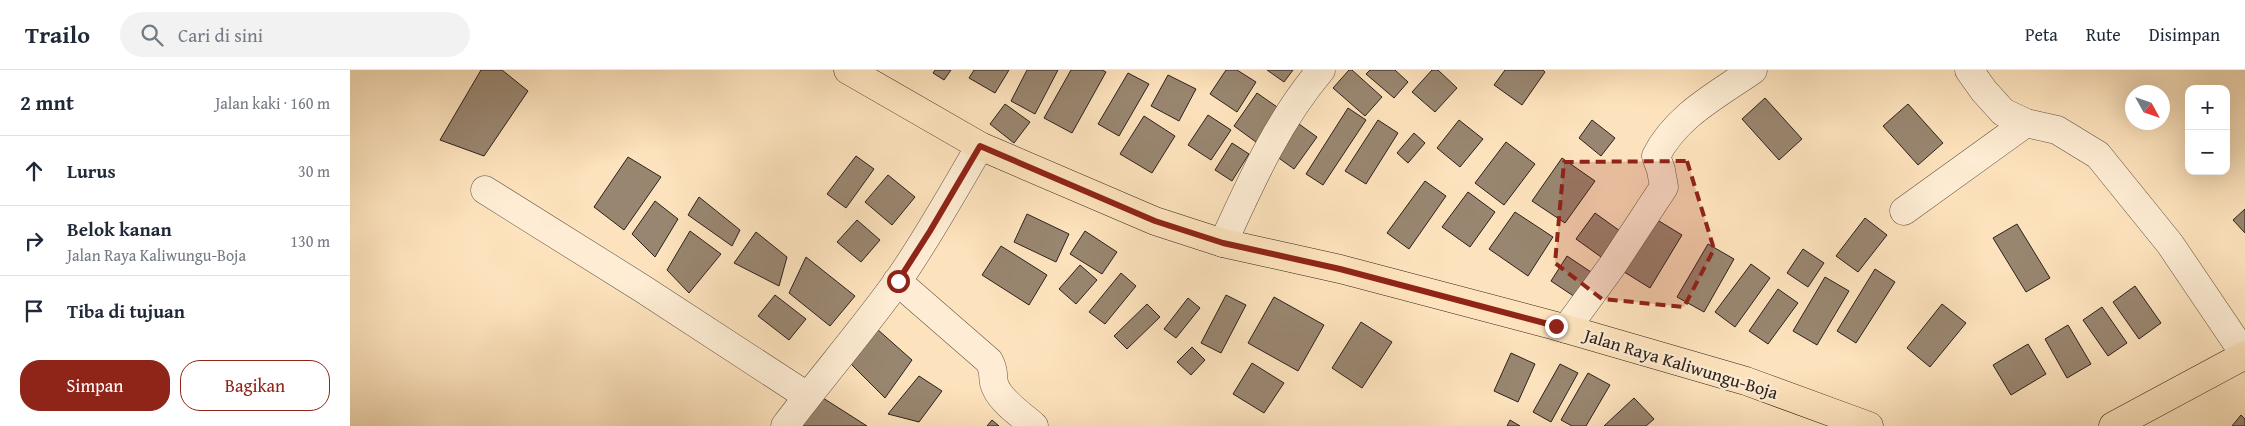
<!DOCTYPE html>
<html lang="id">
<head>
<meta charset="utf-8">
<style>
  :root { --surface:#fff; --page:#f2f2f3; --text:#1f2937; --muted:#747a83; --line:#e0e1e3; --accent:#8f2418 }
  body { margin:0; font-family:"Gentium Book Plus",serif; background:var(--page); color:var(--text) }
  .controls { position:absolute; right:15px; top:15px; display:grid; overflow:hidden; border-radius:10px; box-shadow:0 5px 20px #0002 }
  .controls button { width:45px; height:45px; display:grid; place-items:center; padding:0; border:0; border-bottom:1px solid var(--line); background:var(--surface); color:var(--text); font:25px sans-serif }
  .compass { position:absolute; left:1775px; top:15px; width:45px; height:45px; border-radius:50%; background:var(--surface); box-shadow:0 5px 20px #0002; rotate:130deg }
  .stop { position:absolute; width:15px; height:15px; margin:-11px; border:4px solid #8f2418; border-radius:50%; background:#fff }
  .stop.end { background:#8f2418; border-color:#fff; box-shadow:0 1px 5px #0008 }
  .list { margin:0; padding:0; list-style:none }
  h2 { display:flex; justify-content:space-between; align-items:center; height:65px; margin:0; padding:0 20px; font-size:21px }
  h2 small { font-size:16px; font-weight:400; color:var(--muted) }
  .list li { display:grid; grid-template-columns:32px 1fr auto; gap:15px; align-items:center; box-sizing:border-box; height:70px; padding:0 20px; border-top:1px solid var(--line) }
  .list b { display:block; font-size:19px; white-space:nowrap }
  .list p { margin:0; font-size:16px; white-space:nowrap; color:var(--muted) }
  .list em { font-size:16px; font-style:normal; color:var(--muted) }
  .actions { display:flex; gap:10px; padding:15px 20px }
  .actions a { flex:1; padding:11px 0; border:1px solid var(--accent); border-radius:20px; text-align:center; font-size:18px; color:var(--accent) }
  .actions .main { background:var(--accent); color:#fff }
  .icon { flex:none; width:28px; height:28px; fill:none; stroke:currentColor; stroke-width:2; stroke-linecap:round; stroke-linejoin:round }
  .map { position:relative; flex:none; width:1895px; height:356px; overflow:hidden }
  header { display:flex; align-items:center; gap:30px; box-sizing:border-box; height:70px; padding:0 25px; background:var(--surface); border-bottom:1px solid var(--line) }
  header strong { font-size:24px }
  nav { display:flex; gap:28px; margin-inline-start:auto; font-size:18px }
  .search { width:350px; height:45px; background:var(--page); display:flex; align-items:center; gap:12px; box-sizing:border-box; padding:0 18px; border-radius:28px; color:var(--muted); font-size:19px }
  main { display:flex }
  aside { flex:1; background:var(--surface) }
  .map>svg:first-child { display:block }
  .building { fill:#998670; stroke:#2d211c }
  .lines { fill:none; stroke-linecap:round; stroke-linejoin:round }
  .minor-casing { stroke:#615244; stroke-width:29 }
  .major-casing { stroke:#2d211c; stroke-width:29 }
  .minor { stroke:#feedd4; stroke-width:28 }
  .major { stroke:#fde3bd; stroke-width:28 }
  .route { stroke:#8f2418; stroke-width:6 }
  .marked { fill:#8f2418; fill-opacity:0.2; stroke:#8f2418; stroke-width:4; stroke-dasharray:10 6; stroke-linejoin:round }
  .labels { text-anchor:middle; stroke-width:4.5; stroke-linejoin:round; paint-order:stroke }
  .street-label { font-size:18px; fill:#2d211c; stroke:#feedd4 }
</style>
</head>
<body>
<header>
<strong>Trailo</strong>
<div class="search"><svg class="icon" aria-label="search" viewBox="0 0 24 24"><circle cx="10" cy="10" r="6"/><path d="M15 15l6 6"/></svg>Cari di sini</div>
<nav><a>Peta</a><a>Rute</a><a>Disimpan</a></nav>
</header>
<main>
<aside>
<h2>2 mnt<small>Jalan kaki · 160 m</small></h2>
<ul class="list">
<li><svg class="icon" aria-label="ahead" viewBox="0 0 24 24"><path d="M12 20V5M6 11l6-6 6 6"/></svg><div><b>Lurus</b></div><em>30 m</em></li>
<li><svg class="icon" aria-label="right" viewBox="0 0 24 24"><path d="M7 20v-9h11M14 6l5 5-5 5"/></svg><div><b>Belok kanan</b><p>Jalan Raya Kaliwungu-Boja</p></div><em>130 m</em></li>
<li><svg class="icon" aria-label="arrive" viewBox="0 0 24 24"><path d="M6 21V4h12l-3 4 3 4H6"/></svg><div><b>Tiba di tujuan</b></div></li>
</ul>
<div class="actions"><a class="main">Simpan</a><a>Bagikan</a></div>
</aside>
<div class="map">
<svg width="1895" height="356" viewBox="0 0 1895 356">
  <rect width="100%" height="100%" fill="#fde3bd"/>
  <filter id="stains"><feTurbulence type="fractalNoise" baseFrequency=".004" numOctaves="4"/><feColorMatrix values="0 0 0 0 .2 0 0 0 0 .09 0 0 0 0 .02 0 0 0 .5 -.17"/></filter>
  <radialGradient id="worn" r=".72"><stop offset=".6" stop-color="#630" stop-opacity="0"/><stop offset="1" stop-color="#630" stop-opacity=".3"/></radialGradient>
  <g class="building">
    <polygon points="131,0 152,0 178,21 134,86 90,70"/>
    <polygon points="585,0 601,0 594,10 583,3"/>
    <polygon points="624,0 659,0 645,23 619,8"/>
    <polygon points="677,0 708,0 685,44 661,31"/>
    <polygon points="721,0 752,0 756,2 722,63 694,48"/>
    <polygon points="876,0 887,0 906,12 887,42 860,24"/>
    <polygon points="917,0 943,0 934,12"/>
    <polygon points="999,0 1002,0 1032,27 1015,46 983,18"/>
    <polygon points="1020,0 1045,0 1058,12 1044,28 1016,4"/>
    <polygon points="1082,0 1088,0 1107,18 1085,42 1062,22"/>
    <polygon points="1155,0 1193,0 1195,2 1172,35 1144,15"/>
    <polygon points="778,3 799,14 769,66 748,54"/>
    <polygon points="818,5 846,19 829,51 801,36"/>
    <polygon points="907,23 930,39 906,72 884,56"/>
    <polygon points="1415,28 1452,69 1429,90 1392,49"/>
    <polygon points="655,34 680,52 664,73 640,54"/>
    <polygon points="1558,34 1593,73 1568,95 1533,56"/>
    <polygon points="998,38 1016,50 973,115 956,104"/>
    <polygon points="858,45 881,60 861,90 838,75"/>
    <polygon points="794,46 825,66 802,103 770,84"/>
    <polygon points="1028,50 1048,63 1016,114 995,101"/>
    <polygon points="1109,50 1133,69 1110,97 1087,78"/>
    <polygon points="1242,50 1265,68 1251,86 1229,68"/>
    <polygon points="949,54 967,67 944,99 926,86"/>
    <polygon points="1064,63 1075,73 1058,93 1047,83"/>
    <polygon points="1156,72 1185,94 1154,135 1125,113"/>
    <polygon points="882,73 899,84 882,111 865,100"/>
    <polygon points="506,86 524,99 496,138 477,124"/>
    <polygon points="278,87 311,107 274,160 244,137"/>
    <polygon points="1212,88 1245,111 1215,153 1182,131"/>
    <polygon points="538,105 565,127 542,155 515,132"/>
    <polygon points="1075,111 1096,126 1059,179 1037,163"/>
    <polygon points="1118,122 1145,142 1120,177 1092,157"/>
    <polygon points="349,127 390,160 382,176 338,145"/>
    <polygon points="305,131 328,149 305,187 282,164"/>
    <polygon points="1895,139 1895,163 1883,150"/>
    <polygon points="1165,142 1203,167 1178,206 1139,179"/>
    <polygon points="1245,143 1270,161 1251,187 1226,169"/>
    <polygon points="677,144 719,164 706,192 664,172"/>
    <polygon points="1304,148 1332,165 1300,218 1271,200"/>
    <polygon points="1515,148 1537,165 1508,202 1486,186"/>
    <polygon points="507,150 530,170 511,192 487,172"/>
    <polygon points="1667,154 1700,208 1676,222 1643,168"/>
    <polygon points="340,161 371,184 339,223 317,200"/>
    <polygon points="735,161 767,182 752,204 720,184"/>
    <polygon points="406,162 437,187 429,216 384,193"/>
    <polygon points="1358,174 1384,189 1354,242 1327,227"/>
    <polygon points="651,176 697,205 679,235 632,205"/>
    <polygon points="1453,179 1474,193 1458,217 1437,203"/>
    <polygon points="1217,186 1244,204 1228,229 1201,211"/>
    <polygon points="456,187 505,226 480,256 439,223"/>
    <polygon points="1401,194 1420,208 1385,257 1365,242"/>
    <polygon points="730,195 747,210 726,234 709,219"/>
    <polygon points="1525,199 1545,212 1506,273 1487,261"/>
    <polygon points="771,203 786,216 755,254 739,242"/>
    <polygon points="1475,207 1499,221 1467,275 1443,261"/>
    <polygon points="1785,216 1811,253 1789,269 1763,232"/>
    <polygon points="1428,219 1448,233 1418,274 1399,261"/>
    <polygon points="425,225 456,249 439,270 408,246"/>
    <polygon points="876,225 896,235 871,283 851,273"/>
    <polygon points="924,227 974,255 948,301 898,273"/>
    <polygon points="838,228 850,238 826,268 814,259"/>
    <polygon points="797,234 810,247 777,279 764,266"/>
    <polygon points="1592,234 1616,253 1580,297 1557,278"/>
    <polygon points="1752,237 1777,273 1758,286 1733,250"/>
    <polygon points="1011,252 1042,272 1012,318 982,298"/>
    <polygon points="1718,255 1741,294 1717,308 1695,269"/>
    <polygon points="527,259 562,290 535,328 501,294"/>
    <polygon points="1678,274 1696,304 1661,325 1643,295"/>
    <polygon points="842,277 855,290 841,305 827,292"/>
    <polygon points="1161,283 1185,294 1168,332 1144,321"/>
    <polygon points="902,293 934,313 914,343 883,324"/>
    <polygon points="1210,294 1228,303 1201,352 1183,342"/>
    <polygon points="1238,303 1260,315 1236,356 1222,356 1211,350"/>
    <polygon points="569,306 592,321 569,352 538,344"/>
    <polygon points="473,328 517,356 452,356 447,351"/>
    <polygon points="1284,328 1304,349 1296,356 1254,356"/>
    <polygon points="1891,345 1895,349 1895,356 1882,356"/>
    <polygon points="642,350 649,356 637,356"/>
    <polygon points="1160,350 1170,356 1157,356"/>
  </g>
  <g class="lines">
    <defs>
      <g id="minor">
        <polyline points="1619,0 1634,21 1653,42 1676,53 1707,60 1748,85 1820,174 1895,285"/>
        <polyline points="135,120 293,219 457,326"/>
        <polyline points="1554,141 1676,53"/>
        <path d="M873,173C901,112 927,52 971,0"/>
        <path d="M547,211L639,291C645,302 642,303 644,313C648,330 672,345 684,356"/>
        <path d="M1216,259L1262,196L1314,117L1311,100L1306,86C1326,46 1367,25 1403,0"/>
        <path d="M435,356C471,308 511,262 547,212C577,169 603,122 630,76"/>
      </g>
      <g id="major">
        <polyline points="498,0 630,76 805,151 873,173 990,199 1206,256 1396,311 1519,356"/>
        <polyline points="1763,356 1895,285"/>
      </g>
    </defs>
    <use href="#minor" class="minor-casing"/>
    <use href="#major" class="major-casing"/>
    <use href="#minor" class="minor"/>
    <use href="#major" class="major"/>
  </g>
  <g class="lines">
    <polyline class="route" points="548,211 580,161 630,76 805,151 873,173 990,199 1206,256"/>
  </g>
  <path class="marked" d="M1337,91L1364,179L1334,237L1252,229L1205,193L1214,92Z"/>
  <g class="labels">
    <g class="street-label">
      <text transform="translate(1331 294) rotate(17)" y="6">Jalan Raya Kaliwungu-Boja</text>
    </g>
  </g>
  <rect width="100%" height="100%" filter="url(#stains)"/>
  <rect width="100%" height="100%" fill="url(#worn)"/>
</svg>
<div class="controls">
<button>+</button>
<button>−</button>
</div>
<svg class="compass" viewBox="-18 -18 36 36"><path d="M0-13l5 13h-10z" fill="#e53935"/><path d="M0 13l5-13h-10z" fill="#747a83"/></svg>
<div class="stop" style="left:548px;top:211px"></div>
<div class="stop end" style="left:1206px;top:256px"></div>
</div>
</main>
</body>
</html>
